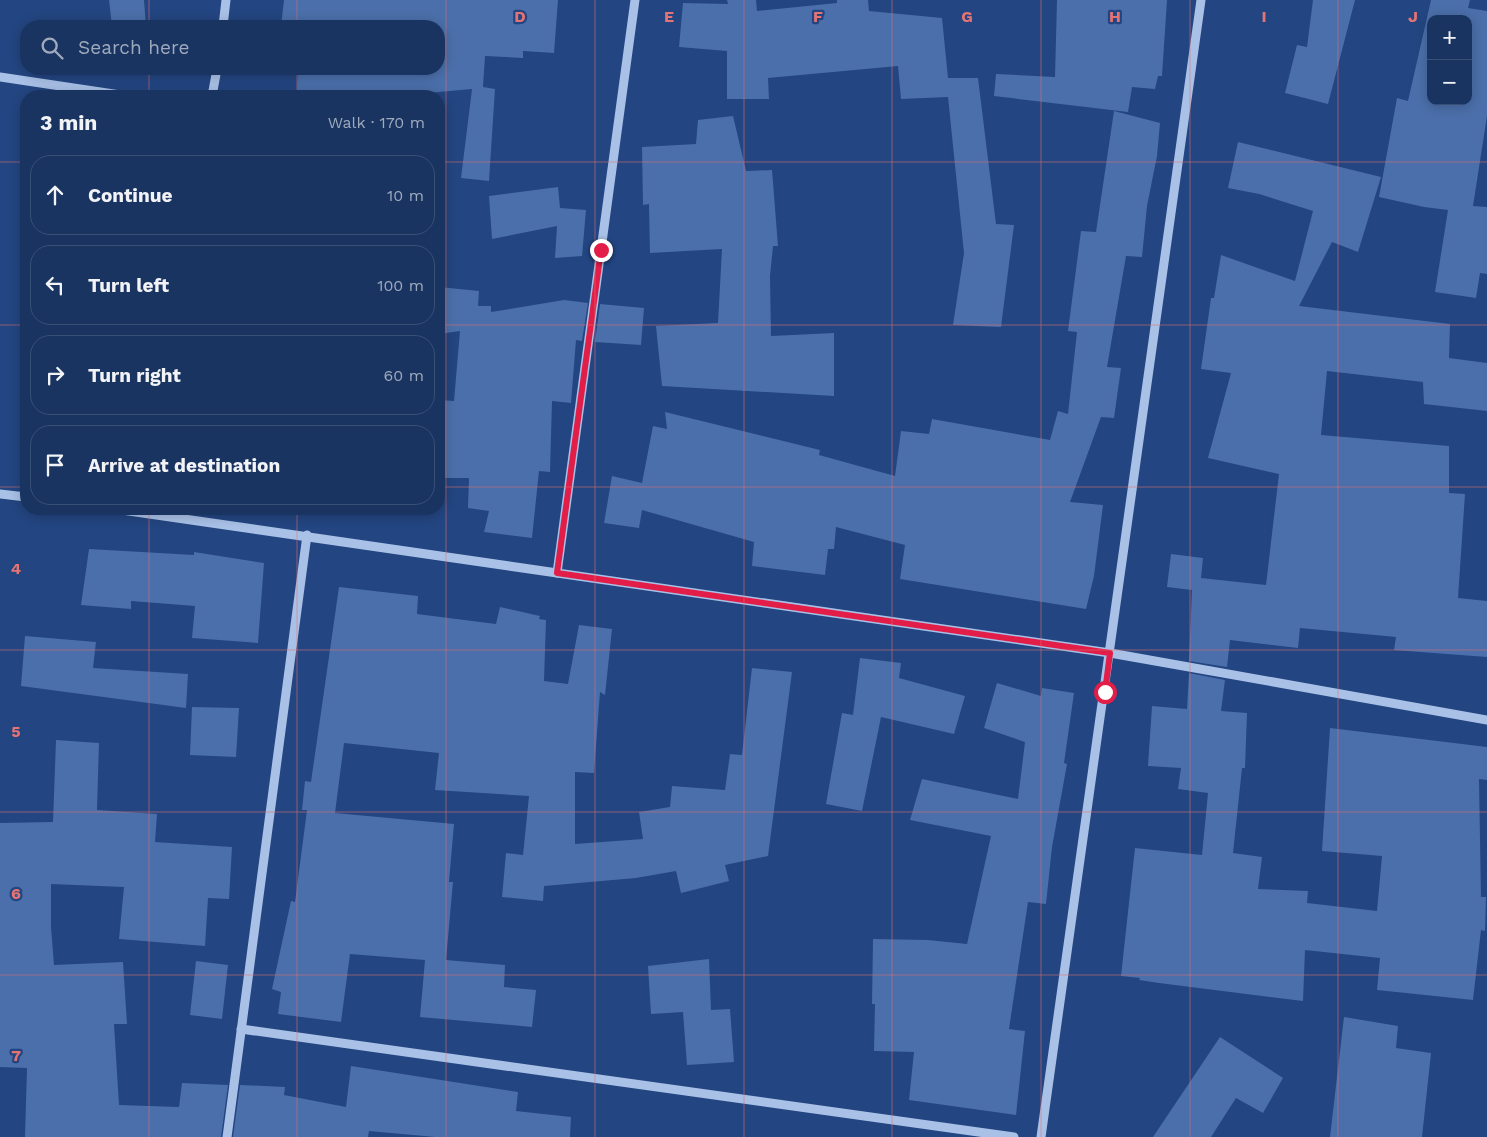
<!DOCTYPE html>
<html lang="en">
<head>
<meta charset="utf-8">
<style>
  :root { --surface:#1a3461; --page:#233c67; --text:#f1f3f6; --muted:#9faabd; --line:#384f76 }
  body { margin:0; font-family:"Work Sans",sans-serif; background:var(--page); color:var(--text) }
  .controls { position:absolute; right:15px; top:15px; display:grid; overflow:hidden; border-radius:10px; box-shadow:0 2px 12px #0003 }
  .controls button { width:45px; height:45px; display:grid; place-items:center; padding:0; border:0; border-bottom:1px solid var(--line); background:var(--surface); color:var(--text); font:25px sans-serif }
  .stop { position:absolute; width:15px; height:15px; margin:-11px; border:4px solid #e11d48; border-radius:50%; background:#fff }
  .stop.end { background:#e11d48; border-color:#fff; box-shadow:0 1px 5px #0008 }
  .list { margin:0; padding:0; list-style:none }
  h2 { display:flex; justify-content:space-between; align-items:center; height:65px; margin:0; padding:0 20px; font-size:21px }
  h2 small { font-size:16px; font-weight:400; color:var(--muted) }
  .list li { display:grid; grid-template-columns:32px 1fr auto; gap:15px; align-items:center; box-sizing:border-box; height:80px; margin:0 10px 10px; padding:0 10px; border:1px solid var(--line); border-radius:20px }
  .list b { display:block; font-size:19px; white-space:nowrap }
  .list em { font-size:16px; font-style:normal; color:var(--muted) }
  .icon { flex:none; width:28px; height:28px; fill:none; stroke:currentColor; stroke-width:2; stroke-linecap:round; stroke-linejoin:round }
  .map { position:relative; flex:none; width:1487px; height:1137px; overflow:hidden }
  .search { position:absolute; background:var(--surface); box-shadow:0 2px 12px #0003; left:20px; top:20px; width:425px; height:55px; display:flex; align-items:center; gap:12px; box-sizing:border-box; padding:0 18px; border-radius:20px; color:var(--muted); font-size:19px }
  .panel { position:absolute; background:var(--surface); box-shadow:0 2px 12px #0003; left:20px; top:90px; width:425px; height:425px; border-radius:20px }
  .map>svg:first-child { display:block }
  .building { fill:#4b6faa; fill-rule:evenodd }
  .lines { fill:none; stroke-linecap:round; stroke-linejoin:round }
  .minor { stroke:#a9c1e7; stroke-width:9 }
  .route { stroke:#e11d48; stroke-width:6 }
  .grid { fill:none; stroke:#e47373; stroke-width:1; stroke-opacity:0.55 }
  .grid-label { font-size:16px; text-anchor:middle; font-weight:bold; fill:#e47373; stroke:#234581; stroke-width:4.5; stroke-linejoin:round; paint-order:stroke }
</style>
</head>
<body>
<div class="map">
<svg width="1487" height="1137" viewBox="0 0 1487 1137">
  <rect width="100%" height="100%" fill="#234581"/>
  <g class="building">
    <polygon points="109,0 144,0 146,26 112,26"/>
    <polygon points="284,0 558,0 554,53 523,51 523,58 485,56 483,87 495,89 489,181 461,178 472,89 393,96 297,96 298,73 274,70 439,69 439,26 281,26"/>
    <polygon points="727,0 756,0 757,11 837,3 837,0 868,0 869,11 942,18 948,78 978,78 996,224 1014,225 1001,327 953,325 964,253 948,97 901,99 898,66 768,78 769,99 727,99 727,51 679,47 683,3 728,4"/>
    <polygon points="1057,0 1167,0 1162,76 1158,76 1155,89 1132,87 1128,112 994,96 996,74 1055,77"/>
    <polygon points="1313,0 1355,0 1328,104 1285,93 1297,45 1307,47"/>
    <path d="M1431,0H1470L1468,8L1487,11V116L1473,206L1487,207V274L1480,273L1476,298L1435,292L1448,210L1424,207L1379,197L1397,98L1408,101ZM1431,19H1468V101H1431Z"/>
    <polygon points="1114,111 1160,123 1157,156 1147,206 1142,257 1126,256 1107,367 1121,368 1114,418 1101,417 1070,502 1103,505 1094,576 1086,609 900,579 905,545 836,527 834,549 828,549 825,575 752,566 754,542 642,510 639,528 604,523 612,476 642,483 653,426 667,429 665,412 820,450 819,455 895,476 901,431 929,434 932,419 1050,440 1058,411 1068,414 1077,332 1068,331 1081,231 1096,232"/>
    <polygon points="733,116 746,171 772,170 778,246 773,246 770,276 771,336 834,333 834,396 662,386 656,326 718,323 722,249 650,253 649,204 643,205 642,147 696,144 698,120"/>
    <polygon points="1238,142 1381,177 1358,252 1332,242 1299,306 1450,324 1449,358 1487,363 1487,411 1424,404 1423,382 1327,371 1321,435 1449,446 1449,493 1465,494 1458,598 1487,601 1487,657 1394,650 1396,637 1300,628 1298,648 1230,640 1227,667 1189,661 1192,590 1167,587 1171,554 1203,558 1201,578 1266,585 1279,474 1208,458 1231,373 1201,369 1211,298 1214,298 1221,255 1295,281 1313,211 1259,194 1228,188"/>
    <polygon points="558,187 560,208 586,210 582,256 555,258 557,226 492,239 489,196"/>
    <polygon points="439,287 479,291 478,306 491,306 491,312 564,300 588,303 582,341 576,340 571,403 552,401 550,472 539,471 532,538 484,532 489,511 468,508 469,478 439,478 439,400 454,401 460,331 439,334"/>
    <polygon points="600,304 644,308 641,345 595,342"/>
    <polygon points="89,549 194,555 194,552 264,563 258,643 192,638 195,606 131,601 131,609 81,605"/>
    <polygon points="339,587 418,596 417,614 496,624 500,607 540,616 539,619 546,620 544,681 568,684 579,625 612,629 605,695 600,692 594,773 575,772 575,844 643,839 639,812 670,807 672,786 725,790 730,754 742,755 752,668 792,672 768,856 725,865 729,881 681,893 676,871 636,878 544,886 543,901 502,897 506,853 523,855 529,796 435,790 439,753 344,743 335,813 454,824 449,882 453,882 446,960 505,965 504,987 536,990 532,1027 420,1017 425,960 350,954 341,1022 278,1014 281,992 272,989 291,901 295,902 307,810 302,810 305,781 311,782"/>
    <polygon points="25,636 96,642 93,668 188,674 186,708 21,686"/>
    <polygon points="860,658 901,663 899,678 965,696 954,734 881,717 862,811 826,804 842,713 853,715"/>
    <polygon points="1189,673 1225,680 1221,711 1247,713 1245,768 1242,768 1233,853 1262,857 1258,889 1308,891 1307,903 1377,911 1382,856 1322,851 1330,728 1487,747 1487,780 1479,779 1481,897 1486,897 1485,931 1481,930 1473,1000 1377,990 1380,958 1305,950 1303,1001 1159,983 1139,980 1140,978 1121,976 1135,848 1202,855 1208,793 1178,789 1181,768 1148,766 1152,706 1187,709"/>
    <polygon points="997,683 1041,696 1042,688 1074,693 1064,763 1067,764 1052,847 1046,904 1028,902 1009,1029 1025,1031 1016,1115 909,1100 914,1052 874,1051 875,1004 872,1004 873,939 928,940 967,944 991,836 910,820 922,779 1018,799 1025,742 984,728"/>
    <polygon points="192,707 239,708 236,757 190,755"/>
    <polygon points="56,740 99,743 97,810 157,814 155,842 232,847 229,899 208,898 205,946 119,939 124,887 51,884 51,927 54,965 123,962 127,1024 114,1024 119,1105 179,1107 182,1083 228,1085 221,1137 25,1137 27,1068 0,1067 0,823 53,822"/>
    <polygon points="709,959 711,1010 730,1009 734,1062 687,1065 683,1012 651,1014 648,966"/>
    <polygon points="196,961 228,965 222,1019 190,1015"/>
    <polygon points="1344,1017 1398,1026 1396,1048 1431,1053 1422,1137 1330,1137"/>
    <polygon points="1220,1037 1283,1078 1263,1113 1236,1098 1211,1137 1153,1137"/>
    <polygon points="351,1066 518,1092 516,1111 571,1117 570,1137 435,1137 369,1131 368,1137 233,1137 240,1085 285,1087 284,1095 346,1107"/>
  </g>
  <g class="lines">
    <g class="minor">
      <polyline points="223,26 226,0"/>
      <polyline points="0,77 127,96"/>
      <polyline points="212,96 217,69"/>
      <polyline points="0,494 26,497"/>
      <polyline points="115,509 1110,653 1487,720"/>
      <polyline points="557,573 635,0"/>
      <polyline points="241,1029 1014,1137"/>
      <polyline points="227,1137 307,535"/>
      <polyline points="1041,1137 1201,0"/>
    </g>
  </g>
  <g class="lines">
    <polyline class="route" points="601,250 557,573 1110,653 1105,692"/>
  </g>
  <path class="grid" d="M149,0V26M297,0V26M446,0V1137M595,0V1137M744,0V1137M892,0V1137M1041,0V1137M1190,0V1137M1338,0V1137M149,69V96M297,69V96M0,162H26M439,162H1487M0,325H26M439,325H1487M0,487H26M439,487H1487M149,509V1137M297,509V1137M0,650H1487M0,812H1487M0,975H1487"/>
  <g class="grid-label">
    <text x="520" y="22">D</text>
    <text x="669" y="22">E</text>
    <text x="818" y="22">F</text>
    <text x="967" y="22">G</text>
    <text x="1115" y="22">H</text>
    <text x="1264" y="22">I</text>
    <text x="1413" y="22">J</text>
    <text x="16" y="574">4</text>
    <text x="16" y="737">5</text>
    <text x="16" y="899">6</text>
    <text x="16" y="1061">7</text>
  </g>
</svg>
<div class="controls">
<button>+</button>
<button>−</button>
</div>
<div class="stop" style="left:1105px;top:692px"></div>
<div class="stop end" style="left:601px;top:250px"></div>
<div class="search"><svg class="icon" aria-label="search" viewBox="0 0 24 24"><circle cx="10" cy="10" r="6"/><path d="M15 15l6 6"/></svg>Search here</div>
<section class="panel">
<h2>3 min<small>Walk · 170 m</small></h2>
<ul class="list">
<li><svg class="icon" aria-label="ahead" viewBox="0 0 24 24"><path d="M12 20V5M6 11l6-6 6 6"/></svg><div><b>Continue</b></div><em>10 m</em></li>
<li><svg class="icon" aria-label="left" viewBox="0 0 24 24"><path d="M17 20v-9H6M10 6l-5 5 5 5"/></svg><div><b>Turn left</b></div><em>100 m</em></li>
<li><svg class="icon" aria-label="right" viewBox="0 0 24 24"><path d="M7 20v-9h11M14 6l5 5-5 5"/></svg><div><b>Turn right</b></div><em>60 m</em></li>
<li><svg class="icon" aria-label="arrive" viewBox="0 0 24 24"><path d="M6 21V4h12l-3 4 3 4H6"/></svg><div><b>Arrive at destination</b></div></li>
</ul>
</section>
</div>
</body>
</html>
